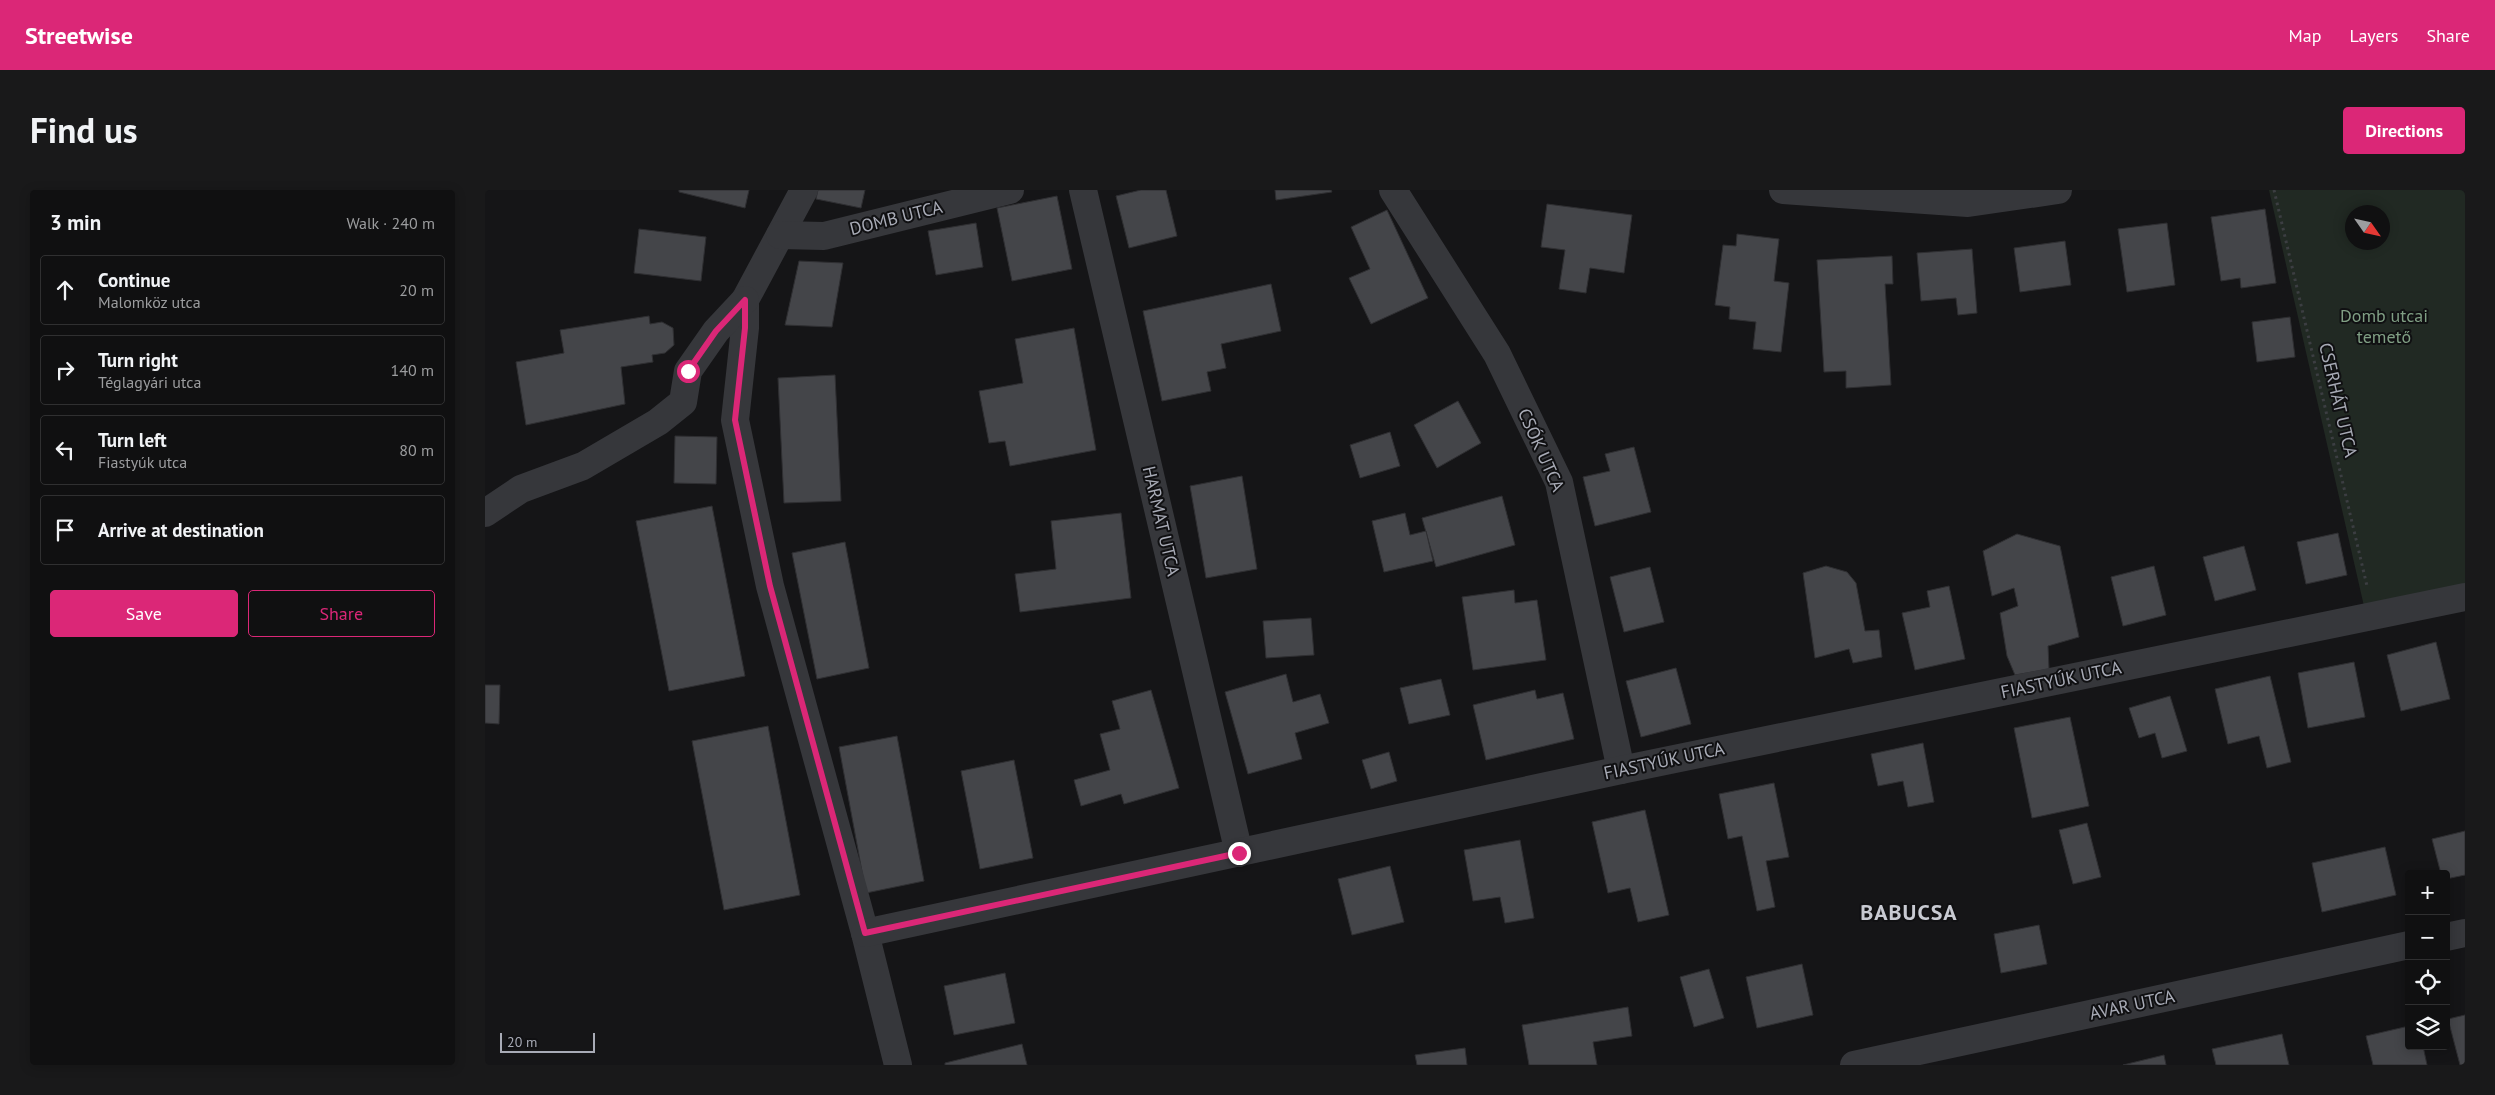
<!DOCTYPE html>
<html lang="en">
<head>
<meta charset="utf-8">
<style>
  :root { --surface:#101011; --page:#19191a; --text:#f1f3f6; --muted:#9c9d9f; --line:#303031; --accent:#db2777 }
  body { margin:0; font-family:"PT Sans",sans-serif; background:var(--page); color:var(--text) }
  .controls { position:absolute; right:15px; bottom:15px; display:grid; overflow:hidden; border-radius:5px; box-shadow:0 2px 12px #0003 }
  .controls button { width:45px; height:45px; display:grid; place-items:center; padding:0; border:0; border-bottom:1px solid var(--line); background:var(--surface); color:var(--text); font:25px sans-serif }
  .compass { position:absolute; left:1860px; top:15px; width:45px; height:45px; border-radius:50%; background:var(--surface); box-shadow:0 2px 12px #0003; rotate:124deg }
  .scale { position:absolute; left:15px; bottom:12px; width:95px; box-sizing:border-box; padding-left:5px; border:2px solid #a8abb6; border-top:0; font-size:14px; line-height:18px; white-space:nowrap; color:#a8abb6; -webkit-text-stroke:4px #101012; paint-order:stroke }
  .stop { position:absolute; width:15px; height:15px; margin:-11px; border:4px solid #db2777; border-radius:50%; background:#fff }
  .stop.end { background:#db2777; border-color:#fff; box-shadow:0 1px 5px #0008 }
  .list { margin:0; padding:0; list-style:none }
  h2 { display:flex; justify-content:space-between; align-items:center; height:65px; margin:0; padding:0 20px; font-size:21px }
  h2 small { font-size:16px; font-weight:400; color:var(--muted) }
  .list li { display:grid; grid-template-columns:32px 1fr auto; gap:15px; align-items:center; box-sizing:border-box; height:70px; margin:0 10px 10px; padding:0 10px; border:1px solid var(--line); border-radius:5px }
  .list b { display:block; font-size:19px; white-space:nowrap }
  .list p { margin:0; font-size:16px; white-space:nowrap; color:var(--muted) }
  .list em { font-size:16px; font-style:normal; color:var(--muted) }
  .actions { display:flex; gap:10px; padding:15px 20px }
  .actions a { flex:1; padding:11px 0; border:1px solid var(--accent); border-radius:5px; text-align:center; font-size:18px; color:var(--accent) }
  .actions .main { background:var(--accent); color:#fff }
  .icon { flex:none; width:28px; height:28px; fill:none; stroke:currentColor; stroke-width:2; stroke-linecap:round; stroke-linejoin:round }
  .map { position:relative; flex:none; width:1980px; height:875px; overflow:hidden; border-radius:5px }
  header { display:flex; align-items:center; gap:30px; box-sizing:border-box; height:70px; padding:0 25px; background:var(--accent); color:#fff }
  header strong { font-size:24px }
  nav { display:flex; gap:28px; margin-inline-start:auto; font-size:18px }
  .intro { display:flex; align-items:center; justify-content:space-between; box-sizing:border-box; height:120px; padding:0 30px }
  h1 { margin:0; font-size:35px }
  .button { padding:12px 22px; border-radius:5px; background:var(--accent); color:#fff; font-size:18px; font-weight:700 }
  main { display:flex; gap:30px; padding:0 30px }
  aside { flex:1; background:var(--surface); border-radius:5px; box-shadow:0 2px 12px #0003 }
  .map>svg:first-child { display:block }
  .green { fill:#212923; fill-rule:evenodd }
  .building { fill:#444549; stroke:#2f2f32 }
  .lines { fill:none; stroke-linecap:round; stroke-linejoin:round }
  .path { stroke:#3c3e42; stroke-width:3; stroke-dasharray:2.5 4; stroke-linecap:butt }
  .minor { stroke:#36373b; stroke-width:28 }
  .route { stroke:#db2777; stroke-width:6 }
  .labels { text-anchor:middle; stroke-width:4; stroke-linejoin:round; paint-order:stroke }
  .street-label { font-size:18px; fill:#a8abb6; stroke:#101012 }
  .park-label { font-size:18px; fill:#809f84; stroke:#101012 }
  .district-label { font-size:22px; font-weight:bold; letter-spacing:1px; fill:#c8cad2; stroke:#101012 }
</style>
</head>
<body>
<header>
<strong>Streetwise</strong>
<nav><a>Map</a><a>Layers</a><a>Share</a></nav>
</header>
<div class="intro"><h1>Find us</h1><a class="button">Directions</a></div>
<main>
<aside>
<h2>3 min<small>Walk · 240 m</small></h2>
<ul class="list">
<li><svg class="icon" aria-label="ahead" viewBox="0 0 24 24"><path d="M12 20V5M6 11l6-6 6 6"/></svg><div><b>Continue</b><p>Malomköz utca</p></div><em>20 m</em></li>
<li><svg class="icon" aria-label="right" viewBox="0 0 24 24"><path d="M7 20v-9h11M14 6l5 5-5 5"/></svg><div><b>Turn right</b><p>Téglagyári utca</p></div><em>140 m</em></li>
<li><svg class="icon" aria-label="left" viewBox="0 0 24 24"><path d="M17 20v-9H6M10 6l-5 5 5 5"/></svg><div><b>Turn left</b><p>Fiastyúk utca</p></div><em>80 m</em></li>
<li><svg class="icon" aria-label="arrive" viewBox="0 0 24 24"><path d="M6 21V4h12l-3 4 3 4H6"/></svg><div><b>Arrive at destination</b></div></li>
</ul>
<div class="actions"><a class="main">Save</a><a>Share</a></div>
</aside>
<div class="map">
<svg width="1980" height="875" viewBox="0 0 1980 875">
  <rect width="100%" height="100%" fill="#151517"/>
  <path class="green" d="M1784,0H1980V403L1881,425ZM1868,22H1898V52H1868Z"/>
  <g class="building">
    <polygon points="194,0 264,0 260,18 194,2"/>
    <polygon points="333,0 380,0 376,18 331,9"/>
    <polygon points="656,0 681,0 692,46 644,58 631,6"/>
    <polygon points="790,0 846,0 847,2 791,10"/>
    <polygon points="572,6 587,79 527,91 512,18"/>
    <polygon points="1062,14 1147,25 1139,83 1105,78 1101,103 1074,99 1080,60 1056,57"/>
    <polygon points="1780,19 1791,93 1756,98 1755,88 1736,91 1726,27"/>
    <polygon points="902,20 943,108 886,134 864,88 885,79 866,37"/>
    <polygon points="491,33 498,77 451,85 443,41"/>
    <polygon points="1682,33 1690,95 1642,102 1633,39"/>
    <polygon points="154,39 221,47 216,91 149,83"/>
    <polygon points="1252,44 1294,49 1289,91 1304,93 1296,162 1268,159 1271,132 1244,129 1245,117 1230,115 1238,55 1251,56"/>
    <polygon points="1580,51 1586,95 1535,102 1529,58"/>
    <polygon points="1487,59 1492,123 1473,125 1471,108 1436,111 1432,63"/>
    <polygon points="1407,66 1408,94 1400,94 1406,195 1361,198 1361,181 1339,182 1332,70"/>
    <polygon points="314,71 358,73 347,137 300,135"/>
    <polygon points="786,94 796,141 736,154 741,178 722,182 726,201 677,211 658,121"/>
    <polygon points="164,126 165,134 177,132 188,138 189,155 180,163 167,165 168,172 136,177 140,214 41,235 31,172 79,163 75,140"/>
    <polygon points="1805,127 1810,167 1772,172 1767,132"/>
    <polygon points="589,138 611,260 525,276 520,251 504,253 494,201 538,193 530,149"/>
    <polygon points="350,185 356,311 299,313 293,188"/>
    <polygon points="973,211 996,253 952,278 929,235"/>
    <polygon points="905,242 915,276 875,288 865,255"/>
    <polygon points="190,246 232,247 231,294 189,293"/>
    <polygon points="1149,257 1166,322 1110,336 1098,287 1125,281 1120,264"/>
    <polygon points="757,286 772,379 721,388 705,296"/>
    <polygon points="1017,306 1030,355 951,377 937,328"/>
    <polygon points="227,316 260,486 184,501 151,331"/>
    <polygon points="636,323 646,408 535,422 530,384 571,379 566,331"/>
    <polygon points="920,323 925,345 941,341 948,371 899,382 887,331"/>
    <polygon points="1853,343 1862,385 1821,394 1812,352"/>
    <polygon points="1532,344 1575,356 1594,447 1563,456 1564,479 1530,485 1522,466 1515,423 1533,416 1529,398 1507,406 1498,361"/>
    <polygon points="360,352 384,478 332,489 307,363"/>
    <polygon points="1759,356 1771,400 1730,411 1718,367"/>
    <polygon points="1341,376 1362,382 1371,393 1380,441 1394,440 1397,467 1368,473 1364,459 1330,468 1318,383"/>
    <polygon points="1669,376 1681,425 1638,436 1626,387"/>
    <polygon points="1165,377 1179,432 1139,442 1125,387"/>
    <polygon points="1464,396 1480,469 1430,480 1417,423 1445,417 1442,401"/>
    <polygon points="1029,400 1030,413 1052,410 1061,470 988,480 977,407"/>
    <polygon points="826,428 829,465 781,468 778,431"/>
    <polygon points="1951,452 1965,509 1916,521 1902,465"/>
    <polygon points="1869,472 1880,527 1823,538 1813,483"/>
    <polygon points="1191,478 1206,534 1156,547 1141,491"/>
    <polygon points="801,484 808,512 835,504 844,533 810,543 817,569 763,584 740,502"/>
    <polygon points="1785,486 1806,572 1782,578 1774,546 1743,554 1730,499"/>
    <polygon points="956,489 965,525 924,534 915,498"/>
    <polygon points="0,495 15,495 14,534 0,533"/>
    <polygon points="666,500 694,598 639,614 636,604 596,616 589,590 625,580 615,544 635,539 627,511"/>
    <polygon points="1050,500 1052,509 1078,503 1089,549 1001,570 988,515"/>
    <polygon points="1685,506 1702,561 1677,568 1670,543 1654,548 1644,518"/>
    <polygon points="1585,527 1604,616 1547,628 1529,538"/>
    <polygon points="283,536 315,705 239,720 207,551"/>
    <polygon points="412,546 439,691 381,703 354,557"/>
    <polygon points="1438,553 1449,612 1423,617 1418,591 1393,596 1386,564"/>
    <polygon points="904,562 912,591 886,599 877,570"/>
    <polygon points="529,570 548,668 495,679 476,581"/>
    <polygon points="1289,593 1304,667 1281,671 1290,717 1272,721 1257,646 1243,649 1234,604"/>
    <polygon points="1160,620 1184,725 1153,732 1145,698 1123,703 1107,632"/>
    <polygon points="1602,633 1616,687 1588,694 1574,640"/>
    <polygon points="1980,641 1980,685 1961,689 1961,684 1956,684 1947,649"/>
    <polygon points="1035,650 1049,728 1020,733 1015,707 988,711 979,660"/>
    <polygon points="1900,657 1911,705 1837,722 1827,673"/>
    <polygon points="905,676 919,732 867,745 853,689"/>
    <polygon points="1554,735 1562,774 1516,783 1509,744"/>
    <polygon points="1317,774 1328,825 1272,838 1261,787"/>
    <polygon points="1224,779 1239,828 1209,837 1195,787"/>
    <polygon points="520,783 530,833 469,845 459,796"/>
    <polygon points="1143,817 1147,846 1108,852 1112,875 1044,875 1037,835"/>
    <polygon points="1980,825 1980,875 1975,875 1963,829"/>
    <polygon points="1924,836 1924,856 1938,856 1942,875 1888,875 1881,846"/>
    <polygon points="1797,844 1804,875 1731,875 1727,859"/>
    <polygon points="537,854 542,875 460,875 460,873"/>
    <polygon points="980,858 982,875 932,875 930,865"/>
    <polygon points="1679,865 1681,875 1638,875"/>
  </g>
  <g class="lines">
    <polyline class="path" points="1789,0 1882,396"/>
    <g class="minor">
      <polyline points="319,0 260,110 260,138 250,230 285,396 380,743 413,875"/>
      <polyline points="598,0 754,663"/>
      <polyline points="908,0 1012,164 1074,292 1136,580"/>
      <polyline points="1298,0 1483,13 1573,0"/>
      <polyline points="295,45 339,46 525,0"/>
      <polyline points="0,323 36,299 98,276 173,232 198,212 203,181 231,141 260,110"/>
      <polyline points="380,743 1136,580 1980,407"/>
      <polyline points="1961,747 1980,743"/>
      <polyline points="1369,875 1924,755"/>
    </g>
  </g>
  <g class="lines">
    <polyline class="route" points="203,181 231,141 260,110 260,138 250,230 285,396 380,743 754,663"/>
  </g>
  <g class="labels">
    <g class="street-label">
      <text transform="translate(411 28) rotate(-14)" y="6">DOMB UTCA</text>
      <text transform="translate(1853 210) rotate(77)" y="6">CSERHÁT UTCA</text>
      <text transform="translate(1056 260) rotate(66)" y="6">CSÓK UTCA</text>
      <text transform="translate(676 331) rotate(77)" y="6">HARMAT UTCA</text>
      <text transform="translate(1576 490) rotate(-12)" y="6">FIASTYÚK UTCA</text>
      <text transform="translate(1179 571) rotate(-12)" y="6">FIASTYÚK UTCA</text>
      <text transform="translate(1647 815) rotate(-12)" y="6">AVAR UTCA</text>
    </g>
    <g class="park-label">
      <text x="1899" y="132">Domb utcai<tspan x="1899" dy="21">temető</tspan></text>
    </g>
    <g class="district-label">
      <text x="1424" y="730">BABUCSA</text>
    </g>
  </g>
</svg>
<div class="controls">
<button>+</button>
<button>−</button>
<button><svg class="icon" aria-label="locate" viewBox="0 0 24 24"><circle cx="12" cy="12" r="6"/><path d="M12 2v4M12 18v4M2 12h4M18 12h4"/></svg></button>
<button><svg class="icon" aria-label="layers" viewBox="0 0 24 24"><path d="M12 4l9 5-9 5-9-5zM3 14l9 5 9-5"/></svg></button>
</div>
<svg class="compass" viewBox="-18 -18 36 36"><path d="M0-13l5 13h-10z" fill="#e53935"/><path d="M0 13l5-13h-10z" fill="#9c9d9f"/></svg>
<div class="scale">20 m</div>
<div class="stop" style="left:203px;top:181px"></div>
<div class="stop end" style="left:754px;top:663px"></div>
</div>
</main>
</body>
</html>
